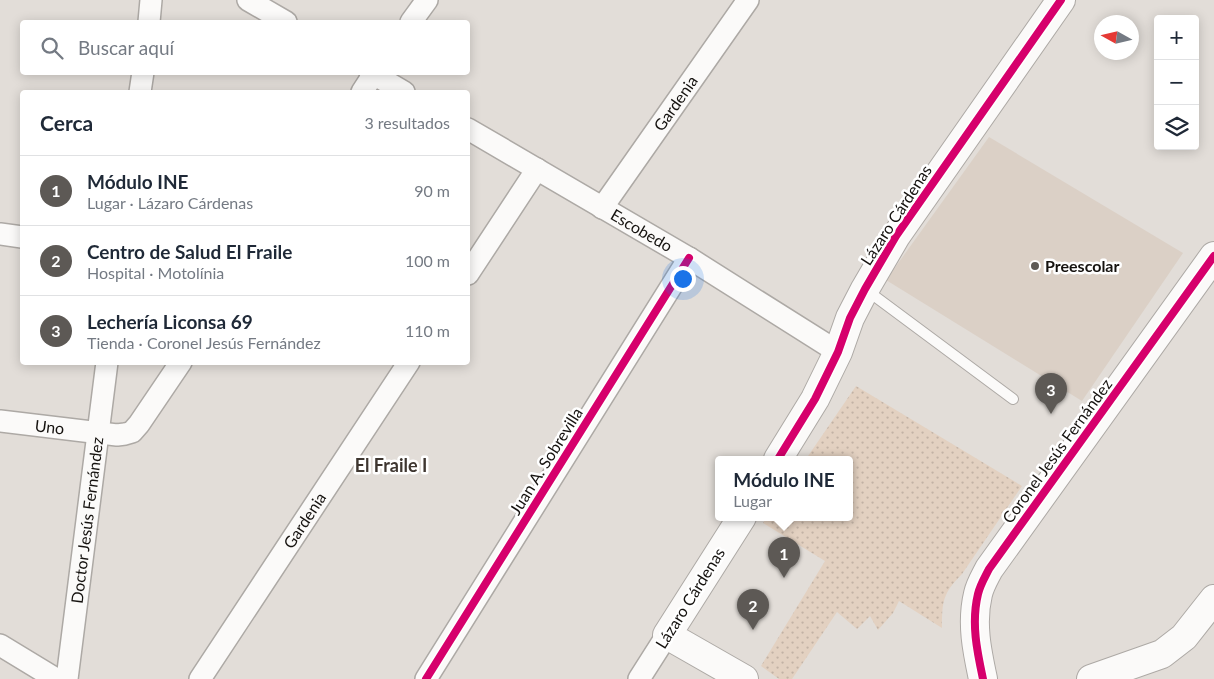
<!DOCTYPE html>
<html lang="es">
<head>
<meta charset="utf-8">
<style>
  :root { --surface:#fff; --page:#f2f2f3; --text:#1f2937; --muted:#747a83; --line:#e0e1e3; --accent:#5d5955 }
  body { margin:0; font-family:Lato,sans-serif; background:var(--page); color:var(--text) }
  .controls { position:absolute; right:15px; top:15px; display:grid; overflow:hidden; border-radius:5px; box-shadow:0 2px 12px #0003 }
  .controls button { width:45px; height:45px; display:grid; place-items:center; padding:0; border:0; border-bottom:1px solid var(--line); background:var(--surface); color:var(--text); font:25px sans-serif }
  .compass { position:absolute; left:1094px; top:15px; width:45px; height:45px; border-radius:50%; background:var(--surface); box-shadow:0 2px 12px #0003; rotate:278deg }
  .you { position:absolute; left:682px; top:278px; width:18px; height:18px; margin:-12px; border:4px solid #fff; border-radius:50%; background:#1a73e8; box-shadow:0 0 0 8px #1a73e833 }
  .badge { display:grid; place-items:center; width:32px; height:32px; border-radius:50%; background:var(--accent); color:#fff; font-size:16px; font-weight:700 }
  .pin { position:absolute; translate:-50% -41px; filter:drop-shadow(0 1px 2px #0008) }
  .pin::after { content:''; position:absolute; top:26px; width:18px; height:15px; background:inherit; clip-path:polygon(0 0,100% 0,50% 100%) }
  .popup { position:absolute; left:715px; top:456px; width:138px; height:65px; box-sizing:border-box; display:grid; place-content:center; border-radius:5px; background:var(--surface); filter:drop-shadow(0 1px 4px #0005); font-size:16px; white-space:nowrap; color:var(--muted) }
  .popup b { font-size:19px; color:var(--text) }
  .popup::after { content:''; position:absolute; left:50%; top:100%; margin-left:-10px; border:10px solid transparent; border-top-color:var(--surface) }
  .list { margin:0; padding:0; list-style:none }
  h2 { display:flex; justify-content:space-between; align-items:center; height:65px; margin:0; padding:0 20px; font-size:21px }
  h2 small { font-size:16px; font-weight:400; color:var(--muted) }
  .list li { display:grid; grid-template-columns:32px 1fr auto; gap:15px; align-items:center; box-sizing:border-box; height:70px; padding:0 20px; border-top:1px solid var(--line) }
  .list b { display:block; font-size:19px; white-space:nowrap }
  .list p { margin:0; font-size:16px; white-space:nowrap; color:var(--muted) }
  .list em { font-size:16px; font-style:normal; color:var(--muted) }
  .icon { flex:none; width:28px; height:28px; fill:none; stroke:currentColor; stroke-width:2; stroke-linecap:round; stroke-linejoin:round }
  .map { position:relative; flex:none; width:1214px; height:679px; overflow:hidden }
  .search { position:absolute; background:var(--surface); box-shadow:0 2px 12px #0003; left:20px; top:20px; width:450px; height:55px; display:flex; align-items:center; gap:12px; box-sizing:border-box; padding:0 18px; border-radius:5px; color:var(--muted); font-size:19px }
  .panel { position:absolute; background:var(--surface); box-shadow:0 2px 12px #0003; left:20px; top:90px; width:450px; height:275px; border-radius:5px }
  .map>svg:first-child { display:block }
  .built { fill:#dbd0c6 }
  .park { fill:url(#park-dots) }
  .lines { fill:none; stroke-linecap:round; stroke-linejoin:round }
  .lane-casing { stroke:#ada9a5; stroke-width:12 }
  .street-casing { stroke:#ada9a5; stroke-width:24 }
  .secondary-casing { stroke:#ada9a5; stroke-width:30 }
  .lane { stroke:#fbfaf9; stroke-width:10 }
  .street { stroke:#fbfaf9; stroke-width:21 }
  .secondary { stroke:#fbfaf9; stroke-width:28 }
  .cycleway-casing { stroke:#fff; stroke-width:11 }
  .cycleway { stroke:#d6006c; stroke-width:8 }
  .poi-dot { fill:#5d5955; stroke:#fff; stroke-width:2 }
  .labels { text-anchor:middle; stroke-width:5; stroke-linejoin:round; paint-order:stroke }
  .street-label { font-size:16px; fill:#15120f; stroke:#fff }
  .poi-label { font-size:16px; font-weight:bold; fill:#15120f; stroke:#fff; text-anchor:start }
  .neighbourhood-label { font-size:18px; font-weight:bold; fill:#3e3630; stroke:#fff }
</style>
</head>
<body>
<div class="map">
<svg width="1214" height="679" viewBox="0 0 1214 679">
  <defs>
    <pattern id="park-dots" width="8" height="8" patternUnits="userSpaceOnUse" patternTransform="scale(1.25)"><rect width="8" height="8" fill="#e3d1c1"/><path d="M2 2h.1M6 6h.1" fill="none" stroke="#c2b2a5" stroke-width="1.8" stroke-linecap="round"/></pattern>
  </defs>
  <rect width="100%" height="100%" fill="#e2ddd8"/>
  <polygon class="built" points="989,137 1183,253 1082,401 886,280"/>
  <path class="park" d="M856,386L1022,486L962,574C943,593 942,601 942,628L899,601L893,613L878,630L870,616L857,629L837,612L792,679H779L761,666L825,561L763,523L767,517H849V459H806Z"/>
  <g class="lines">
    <defs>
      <polyline id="lane" points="865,289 1013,399"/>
      <g id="street">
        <polyline points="248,0 286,22"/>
        <polyline points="149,22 151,0"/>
        <polyline points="411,22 427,0"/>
        <polyline points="370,72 404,92"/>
        <polyline points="140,92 143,72"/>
        <polyline points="362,92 375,72"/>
        <path id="s1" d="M468,129L689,258L838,352"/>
        <path id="s2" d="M602,208L748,0"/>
        <polyline points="0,234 22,237"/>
        <polyline points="468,274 537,169"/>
        <path id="s3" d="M0,421L117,435L125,434L132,432L139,424L181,362"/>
        <polyline points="0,645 56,679"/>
        <path id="s4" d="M67,679L107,362"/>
        <path id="s5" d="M200,679L409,362"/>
        <polyline points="426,679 689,258"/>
        <polyline points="639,679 667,635"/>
      </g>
      <g id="secondary">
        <polyline points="778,459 815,399 838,352 850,318 865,289 896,236 1061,0"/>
        <polyline points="742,517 667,635 744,679"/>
        <path d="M983,679C977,651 971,623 978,594C980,585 985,577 989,569L1214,256"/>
        <polyline points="1091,679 1162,654 1184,637 1214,599"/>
      </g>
    </defs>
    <use href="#lane" class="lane-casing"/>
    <use href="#street" class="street-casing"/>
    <use href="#secondary" class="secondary-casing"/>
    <use href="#lane" class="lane"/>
    <use href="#street" class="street"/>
    <use href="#secondary" class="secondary"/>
    <defs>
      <g id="cycleway">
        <polyline points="778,459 815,399 838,352 850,318 865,289 896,236 1061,0"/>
        <polyline points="426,679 689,258"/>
        <path d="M983,679C977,651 971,623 978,594C980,585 985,577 989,569L1214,256"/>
      </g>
    </defs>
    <use href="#cycleway" class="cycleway-casing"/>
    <use href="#cycleway" class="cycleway"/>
  </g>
  <circle class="poi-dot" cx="1035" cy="266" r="5"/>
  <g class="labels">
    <g class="street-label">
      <text dy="6" stroke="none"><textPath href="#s2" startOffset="128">Gardenia</textPath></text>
      <text transform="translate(896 215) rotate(-57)" y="6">Lázaro Cárdenas</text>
      <text dy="6" stroke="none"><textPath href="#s1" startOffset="201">Escobedo</textPath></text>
      <text dy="6" stroke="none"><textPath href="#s3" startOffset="50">Uno</textPath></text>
      <text transform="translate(1057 451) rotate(-54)" y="6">Coronel Jesús Fernández</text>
      <text transform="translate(546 461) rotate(-58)" y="6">Juan A. Sobrevilla</text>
      <text dy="6" stroke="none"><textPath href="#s4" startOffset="160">Doctor Jesús Fernández</textPath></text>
      <text dy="6" stroke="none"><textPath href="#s5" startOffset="190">Gardenia</textPath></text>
      <text transform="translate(690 598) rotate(-58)" y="6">Lázaro Cárdenas</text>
    </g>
    <g class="poi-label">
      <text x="1045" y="272">Preescolar</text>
    </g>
    <g class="neighbourhood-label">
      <text x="391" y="472">El Fraile I</text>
    </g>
  </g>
</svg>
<div class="controls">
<button>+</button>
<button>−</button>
<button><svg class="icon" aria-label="layers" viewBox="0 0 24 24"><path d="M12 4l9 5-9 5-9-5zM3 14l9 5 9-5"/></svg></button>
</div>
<svg class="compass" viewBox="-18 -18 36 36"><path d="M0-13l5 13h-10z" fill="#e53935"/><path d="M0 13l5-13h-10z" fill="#747a83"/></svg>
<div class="you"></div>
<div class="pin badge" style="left:784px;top:578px">1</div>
<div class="popup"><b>Módulo INE</b>Lugar</div>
<div class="pin badge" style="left:753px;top:630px">2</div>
<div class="pin badge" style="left:1051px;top:414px">3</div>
<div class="search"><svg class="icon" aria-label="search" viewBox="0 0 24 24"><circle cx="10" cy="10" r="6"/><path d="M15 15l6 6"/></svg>Buscar aquí</div>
<section class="panel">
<h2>Cerca<small>3 resultados</small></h2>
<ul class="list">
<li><span class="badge">1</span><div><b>Módulo INE</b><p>Lugar · Lázaro Cárdenas</p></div><em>90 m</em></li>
<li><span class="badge">2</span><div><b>Centro de Salud El Fraile</b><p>Hospital · Motolínia</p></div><em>100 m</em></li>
<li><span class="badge">3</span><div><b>Lechería Liconsa 69</b><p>Tienda · Coronel Jesús Fernández</p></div><em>110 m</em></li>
</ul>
</section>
</div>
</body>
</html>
